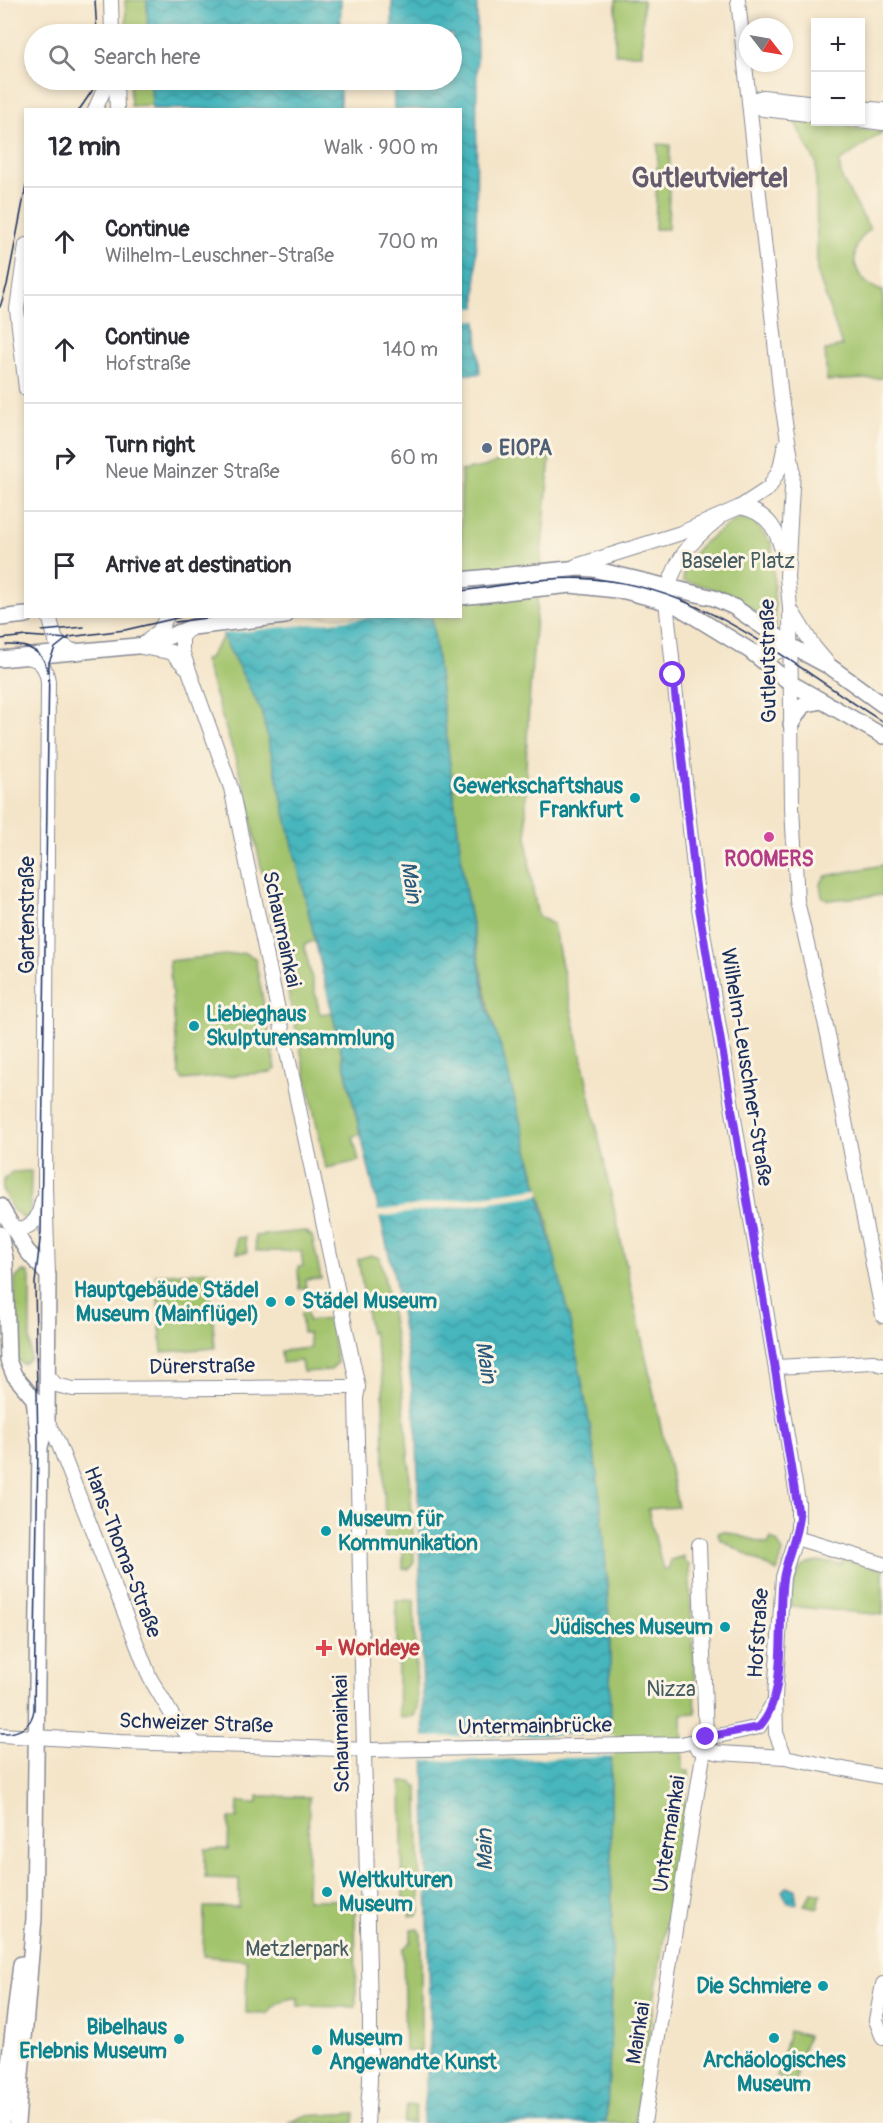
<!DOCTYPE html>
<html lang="en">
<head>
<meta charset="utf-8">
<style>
  :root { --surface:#fff; --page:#f2f2f3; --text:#2b2b33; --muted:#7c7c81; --line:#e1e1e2 }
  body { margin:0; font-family:Pangolin,sans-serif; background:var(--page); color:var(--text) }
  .controls { position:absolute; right:18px; top:18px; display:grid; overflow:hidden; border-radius:0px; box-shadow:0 3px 9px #0003 }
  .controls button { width:54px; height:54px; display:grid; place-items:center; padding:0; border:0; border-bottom:2px solid var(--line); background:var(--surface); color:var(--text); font:30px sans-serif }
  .compass { position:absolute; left:739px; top:18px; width:54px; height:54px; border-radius:50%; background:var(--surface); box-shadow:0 3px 9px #0003; rotate:121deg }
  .stop { position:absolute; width:18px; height:18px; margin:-14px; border:4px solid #7c3aed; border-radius:50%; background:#fff }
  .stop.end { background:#7c3aed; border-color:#fff; box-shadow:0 2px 6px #0008 }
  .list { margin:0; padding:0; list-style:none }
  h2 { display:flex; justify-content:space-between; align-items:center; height:78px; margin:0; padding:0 24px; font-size:26px }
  h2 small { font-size:20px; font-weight:400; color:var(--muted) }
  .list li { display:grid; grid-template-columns:39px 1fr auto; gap:18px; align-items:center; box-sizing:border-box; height:108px; padding:0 24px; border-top:2px solid var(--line) }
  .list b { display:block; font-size:22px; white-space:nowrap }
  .list p { margin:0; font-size:20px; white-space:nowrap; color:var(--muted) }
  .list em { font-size:20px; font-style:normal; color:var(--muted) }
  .icon { flex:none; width:33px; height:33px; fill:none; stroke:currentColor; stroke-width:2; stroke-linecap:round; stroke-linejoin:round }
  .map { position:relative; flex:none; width:883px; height:2123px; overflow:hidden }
  .search { position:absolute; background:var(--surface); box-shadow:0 3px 9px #0003; left:24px; top:24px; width:438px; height:66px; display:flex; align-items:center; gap:15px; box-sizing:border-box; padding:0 21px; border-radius:33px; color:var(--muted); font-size:22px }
  .panel { position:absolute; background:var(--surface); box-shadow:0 3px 9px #0003; left:24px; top:108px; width:438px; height:510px; border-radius:0px }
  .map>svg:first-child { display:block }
  .green { fill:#a3c46d; stroke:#5f7a66; stroke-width:1.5 }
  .water { fill:url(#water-waves); stroke:#31728e; stroke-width:1.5 }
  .pier { fill:#f4e5c9 }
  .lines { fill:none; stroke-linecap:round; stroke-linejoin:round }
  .secondary-casing { stroke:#888a94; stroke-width:16 }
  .primary-casing { stroke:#888a94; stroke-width:18 }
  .secondary { stroke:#fff; stroke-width:14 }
  .primary { stroke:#fff; stroke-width:15 }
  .tram { stroke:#1b2f5e; stroke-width:1.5 }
  .route { stroke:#7c3aed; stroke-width:8 }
  .service-dot { fill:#5c6f8a; stroke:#fcf5e5; stroke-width:2 }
  .culture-dot { fill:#0f9aa8; stroke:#fcf5e5; stroke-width:2 }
  .hotel-dot { fill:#d1479c; stroke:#fcf5e5; stroke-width:2 }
  .health-dot { fill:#e0444e; stroke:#fcf5e5; stroke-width:2 }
  .labels { text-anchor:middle; stroke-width:6; stroke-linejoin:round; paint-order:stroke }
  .service-label { font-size:21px; font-weight:bold; fill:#4e5e75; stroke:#fcf5e5; text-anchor:start }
  .park-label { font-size:21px; fill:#445c62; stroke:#fcf5e5 }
  .street-label { font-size:21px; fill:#1b2f5e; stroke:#fcf5e5 }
  .culture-label { font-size:21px; font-weight:bold; fill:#0d838f; stroke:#fcf5e5; text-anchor:end }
  .hotel-label { font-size:21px; font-weight:bold; fill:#b23c85; stroke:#fcf5e5 }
  .health-label { font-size:21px; font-weight:bold; fill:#be3a42; stroke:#fcf5e5; text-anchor:start }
  .water-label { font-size:22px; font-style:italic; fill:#28587a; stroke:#fcf5e5 }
  .district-label { font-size:27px; font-weight:bold; fill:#635b6d; stroke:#fcf5e5 }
</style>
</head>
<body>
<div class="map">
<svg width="883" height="2123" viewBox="0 0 883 2123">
  <defs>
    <pattern id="water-waves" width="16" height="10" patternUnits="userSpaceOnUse" patternTransform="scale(1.5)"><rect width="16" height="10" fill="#47b6bd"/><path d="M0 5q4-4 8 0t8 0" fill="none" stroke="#3a949d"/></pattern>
  </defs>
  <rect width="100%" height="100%" fill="#fcf5e5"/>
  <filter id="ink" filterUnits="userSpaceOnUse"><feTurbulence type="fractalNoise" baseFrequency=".0167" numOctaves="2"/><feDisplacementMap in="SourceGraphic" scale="12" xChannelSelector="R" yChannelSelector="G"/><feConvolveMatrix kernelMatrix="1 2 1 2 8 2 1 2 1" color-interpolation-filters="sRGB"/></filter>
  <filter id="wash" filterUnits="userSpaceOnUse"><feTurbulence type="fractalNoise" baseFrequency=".008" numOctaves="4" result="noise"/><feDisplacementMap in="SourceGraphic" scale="24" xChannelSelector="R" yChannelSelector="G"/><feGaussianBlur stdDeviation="1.35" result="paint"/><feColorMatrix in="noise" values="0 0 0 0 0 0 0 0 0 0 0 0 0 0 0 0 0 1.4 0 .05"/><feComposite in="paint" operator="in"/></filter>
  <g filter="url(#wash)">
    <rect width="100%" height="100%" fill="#f4e5c9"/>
    <g class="green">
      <polygon points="125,0 147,0 148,34 127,34"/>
      <polygon points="616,0 643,0 642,54 615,54"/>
      <polygon points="130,80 151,80 152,105 131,106"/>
      <path d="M793,119L883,132L839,162L842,179L870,229C844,249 853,283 883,291V378L827,381L825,350L842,346L817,271L816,163Z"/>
      <polygon points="658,144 670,145 668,229 655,229"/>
      <path d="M521,452L550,456C544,533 536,611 530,689C525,765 521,841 538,916L553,924L678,1507L648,1509L663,1570L669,1568L670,1560L684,1556V1561L689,1565L696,1713L682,1714L683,1771H689V1777L635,2123H606L612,1991L610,1646L607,1575L594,1477L548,1222L489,1009L465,888L432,617L460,616L461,471L484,467Z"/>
      <path d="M740,518L753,521L772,544L776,628C744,601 724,589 683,581C684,551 716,533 740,518Z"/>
      <polygon points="223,637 261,710 315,940 304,945 320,1014 332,1012 360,1134 353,1137 359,1161 326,1168 243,783 204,660 208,659"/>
      <polygon points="883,865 883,895 828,900 822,896 820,884 826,876"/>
      <polygon points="245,953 255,958 276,1069 272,1072 183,1080 179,1074 169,961"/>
      <polygon points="31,1171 30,1214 25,1219 13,1210 2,1189 4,1180 12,1172"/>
      <polygon points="304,1231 312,1236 321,1278 305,1280 306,1288 299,1289 298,1267 303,1266 301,1251 256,1251 255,1236"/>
      <polygon points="245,1237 247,1252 237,1253 236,1238"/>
      <path d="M371,1255L380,1258C403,1358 410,1458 414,1561L409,1569H403V1548H385L383,1382L373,1332L370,1333L358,1259Z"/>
      <polygon points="23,1271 28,1273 30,1277 30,1359 23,1364 16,1359 15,1279"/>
      <polygon points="209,1271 215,1348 162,1352 156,1275"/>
      <polygon points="307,1312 308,1321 330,1319 337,1363 331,1370 303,1372 301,1361 282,1363 281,1351 310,1348 308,1333 303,1333 301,1313"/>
      <polygon points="723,1531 768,1544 771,1538 778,1543 783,1552 777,1572 720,1539 718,1533"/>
      <path d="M843,1559L883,1569V1615L790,1606C794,1568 802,1555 841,1565Z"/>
      <polygon points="396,1600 414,1600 417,1709 414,1716 401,1718 399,1716"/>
      <polygon points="401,1782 412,1782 418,1787 420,1911 417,1915 410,1916 410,1902 403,1898"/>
      <path d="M258,1796L309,1797L307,1900H355L356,2007L298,2006V1998C283,1998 276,2003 267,2014L246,2013L247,1960L203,1956L204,1907H239V1879L205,1878V1849H228L229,1818H237L238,1802L258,1803Z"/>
      <polygon points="812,1892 821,1894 818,1908 804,1905"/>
      <polygon points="418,1929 421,1934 421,2052 405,2051 403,1949 411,1942 411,1930"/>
      <polygon points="789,2031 807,2036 795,2082 777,2077"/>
      <polygon points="407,2105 416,2106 413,2123 403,2123"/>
      <polygon points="355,2113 354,2123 288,2123 304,2116"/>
    </g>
    <g class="water">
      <polygon points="147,0 341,0 340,34 148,34"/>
      <polygon points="392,0 477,0 476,320 480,374 461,374 460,110 394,109 393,80 452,80 452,34 392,34"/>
      <polygon points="151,80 340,80 340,109 152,109"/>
      <path d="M220,617H432L465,888L487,1007L503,1053C537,1189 577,1327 596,1466C612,1583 611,1701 611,1819C612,1921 614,2021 606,2123H422L430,2043V2006L417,1439L410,1373L395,1280L261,710L223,637Z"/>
      <polygon points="786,1887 795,1889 797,1904 788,1903 782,1891"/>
    </g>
    <g class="pier">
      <rect x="461" y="308" width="17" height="12"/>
      <polygon points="217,616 376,617 219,634"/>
      <polygon points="539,1188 541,1195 378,1217 376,1211"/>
      <polygon points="614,1734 614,1757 423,1761 422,1737"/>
    </g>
  </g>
  <g filter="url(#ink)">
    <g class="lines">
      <defs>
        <g id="secondary">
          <polyline points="111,0 112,34"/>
          <polyline points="738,0 781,398 793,470 787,577 790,608 792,807 797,901 829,1039 883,1316"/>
          <polyline points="116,80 117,110"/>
          <polyline points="750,101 763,109 816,115"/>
          <polyline points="750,101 763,97 816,103"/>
          <polyline points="860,108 883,110"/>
          <polyline points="95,110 108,80"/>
          <polyline points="860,120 883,123"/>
          <polyline points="26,245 17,309 26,389"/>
          <path d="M740,507C770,513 779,532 784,560"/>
          <path d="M718,519C689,542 671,564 666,601L697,896L798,1502V1529L783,1577L775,1697L776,1733L785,1757"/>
          <polyline points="576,566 681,533 740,507 769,488 780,468 785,445"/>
          <polyline points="791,610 814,647 830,666"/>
          <polyline points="49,616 56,641 76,653"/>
          <polyline points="190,628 182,637 182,651 231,788 358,1387 356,1398 370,2013 370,2081 367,2123"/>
          <polyline points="143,645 160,630 167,616"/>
          <polyline points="142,647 171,652 185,666"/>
          <polyline points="751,651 770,655 791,646"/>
          <path d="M25,657C40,658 46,667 48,681L45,1187L48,1275"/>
          <path d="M12,1226L21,1229C36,1225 39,1215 42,1201"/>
          <polyline points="776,1367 873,1362 883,1365"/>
          <polyline points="48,1376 56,1385 73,1389 350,1387"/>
          <polyline points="43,1414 57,1440 150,1678 175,1720 196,1744"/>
          <polyline points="796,1538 883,1564"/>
          <polyline points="0,1735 120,1742 372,1750 681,1744 759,1727 772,1705"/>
          <polyline points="697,1748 720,1753 785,1757 883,1777"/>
          <polyline points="883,1984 876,2020 883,2038"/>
          <polyline points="644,2123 706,1737 699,1545"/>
        </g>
        <g id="primary">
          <polyline points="460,580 579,568 593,569 714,598 734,607 791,646 832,668 883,705"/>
          <polyline points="460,597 571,585 625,591 674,604 749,650 789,682 883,736"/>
          <polyline points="0,618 26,615"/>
          <polyline points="0,659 147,645 193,627 285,616"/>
          <polyline points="791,724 803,705 821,701"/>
          <polyline points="0,1206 27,1251 48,1275 47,1420 40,1447 34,1918 17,2123"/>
          <polyline points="0,1234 5,1258 8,1360 14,1375 34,1399 39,1441"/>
          <polyline points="2,2123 21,1964"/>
        </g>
      </defs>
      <use href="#secondary" class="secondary-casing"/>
      <use href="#primary" class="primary-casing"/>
      <use href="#secondary" class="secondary"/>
      <use href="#primary" class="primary"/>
      <g class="tram">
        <polyline points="95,0 97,34"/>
        <polyline points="79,110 92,91 96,80"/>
        <polyline points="0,307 7,285 26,186"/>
        <path d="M460,591C503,586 549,575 592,579C705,587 791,665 883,722"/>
        <polyline points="175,622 222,616"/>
        <polyline points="42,631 84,627"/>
        <polyline points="0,639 27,636 69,639"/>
        <path d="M6,645C27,644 44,650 48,672"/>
        <path d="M0,1733C17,1734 31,1728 34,1710L38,1447L35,1283L41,1232L49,662L55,648L69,637L125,630L181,617"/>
      </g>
    </g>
  </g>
  <g class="lines" filter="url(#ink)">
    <path class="route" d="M673,675L697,896L799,1516C797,1539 786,1558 783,1579C777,1620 789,1696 759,1727L706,1737"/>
  </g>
  <circle class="service-dot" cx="487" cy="448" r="6"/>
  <g class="culture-dot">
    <circle cx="635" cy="798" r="6"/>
    <circle cx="194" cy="1026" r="6"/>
    <circle cx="290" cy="1301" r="6"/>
    <circle cx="271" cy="1302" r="6"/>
    <circle cx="326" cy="1531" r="6"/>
    <circle cx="725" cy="1627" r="6"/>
    <circle cx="327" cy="1892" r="6"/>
    <circle cx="823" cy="1986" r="6"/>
    <circle cx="774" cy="2038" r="6"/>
    <circle cx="179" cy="2039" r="6"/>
    <circle cx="317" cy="2050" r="6"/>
  </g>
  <circle class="hotel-dot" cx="769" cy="837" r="6"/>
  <path class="health-dot" d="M321 1639h6v6h6v6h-6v6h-6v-6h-6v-6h6z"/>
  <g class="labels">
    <g class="service-label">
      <text x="499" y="455">EIOPA</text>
    </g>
    <g class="park-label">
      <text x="738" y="568">Baseler Platz</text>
      <text x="671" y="1696">Nizza</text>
      <text x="297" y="1956">Metzlerpark</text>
    </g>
    <g class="street-label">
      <text transform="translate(768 661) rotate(-91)" y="7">Gutleutstraße</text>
      <text transform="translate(27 915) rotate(-90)" y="7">Gartenstraße</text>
      <text transform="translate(282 929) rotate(78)" y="7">Schaumainkai</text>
      <text transform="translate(747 1067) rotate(81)" y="7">Wilhelm-Leuschner-Straße</text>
      <text transform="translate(202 1366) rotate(-1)" y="7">Dürerstraße</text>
      <text transform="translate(123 1552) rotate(69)" y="7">Hans-Thoma-Straße</text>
      <text transform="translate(758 1633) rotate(-86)" y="7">Hofstraße</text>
      <text transform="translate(196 1723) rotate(2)" y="7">Schweizer Straße</text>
      <text transform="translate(535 1726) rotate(-1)" y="7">Untermainbrücke</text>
      <text transform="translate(341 1734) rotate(-91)" y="7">Schaumainkai</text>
      <text transform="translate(669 1834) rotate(-81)" y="7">Untermainkai</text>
      <text transform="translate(638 2033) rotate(-81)" y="7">Mainkai</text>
    </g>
    <g class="culture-label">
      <text x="623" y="793">Gewerkschaftshaus<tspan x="623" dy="24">Frankfurt</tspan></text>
      <text x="206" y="1021" text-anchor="start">Liebieghaus<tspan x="206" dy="24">Skulpturensammlung</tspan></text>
      <text x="259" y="1297">Hauptgebäude Städel<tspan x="259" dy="24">Museum (Mainflügel)</tspan></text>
      <text x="302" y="1308" text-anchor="start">Städel Museum</text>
      <text x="338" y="1526" text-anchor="start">Museum für<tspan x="338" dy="24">Kommunikation</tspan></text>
      <text x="713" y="1634">Jüdisches Museum</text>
      <text x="339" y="1887" text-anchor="start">Weltkulturen<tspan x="339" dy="24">Museum</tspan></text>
      <text x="811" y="1993">Die Schmiere</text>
      <text x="167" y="2034">Bibelhaus<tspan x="167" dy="24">Erlebnis Museum</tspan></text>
      <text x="329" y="2045" text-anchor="start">Museum<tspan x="329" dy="24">Angewandte Kunst</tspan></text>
      <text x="774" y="2067" text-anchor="middle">Archäologisches<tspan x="774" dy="24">Museum</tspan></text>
    </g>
    <g class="hotel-label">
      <text x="769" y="866">ROOMERS</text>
    </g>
    <g class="health-label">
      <text x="338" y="1655">Worldeye</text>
    </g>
    <g class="water-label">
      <text transform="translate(412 882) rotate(81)" y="8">Main</text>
      <text transform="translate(487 1362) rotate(81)" y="8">Main</text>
      <text transform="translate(484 1850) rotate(-91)" y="8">Main</text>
    </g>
    <g class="district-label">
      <text x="710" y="187">Gutleutviertel</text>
    </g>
  </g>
</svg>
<div class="controls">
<button>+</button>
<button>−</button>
</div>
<svg class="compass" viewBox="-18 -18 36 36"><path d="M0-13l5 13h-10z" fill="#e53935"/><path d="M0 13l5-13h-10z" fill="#7c7c81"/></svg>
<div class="stop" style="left:673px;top:675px"></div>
<div class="stop end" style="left:706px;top:1737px"></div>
<div class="search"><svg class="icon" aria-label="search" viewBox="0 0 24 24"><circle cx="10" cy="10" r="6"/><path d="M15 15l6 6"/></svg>Search here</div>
<section class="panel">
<h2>12 min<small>Walk · 900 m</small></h2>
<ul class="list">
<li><svg class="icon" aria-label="ahead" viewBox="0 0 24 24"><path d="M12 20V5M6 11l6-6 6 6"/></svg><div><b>Continue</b><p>Wilhelm-Leuschner-Straße</p></div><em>700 m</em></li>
<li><svg class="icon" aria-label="ahead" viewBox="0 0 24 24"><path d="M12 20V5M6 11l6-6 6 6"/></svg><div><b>Continue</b><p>Hofstraße</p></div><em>140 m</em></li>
<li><svg class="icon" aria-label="right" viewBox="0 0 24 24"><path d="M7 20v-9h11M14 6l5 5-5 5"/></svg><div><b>Turn right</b><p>Neue Mainzer Straße</p></div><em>60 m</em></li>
<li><svg class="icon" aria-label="arrive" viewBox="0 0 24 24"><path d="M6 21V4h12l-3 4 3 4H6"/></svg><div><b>Arrive at destination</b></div></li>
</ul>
</section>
</div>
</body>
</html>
